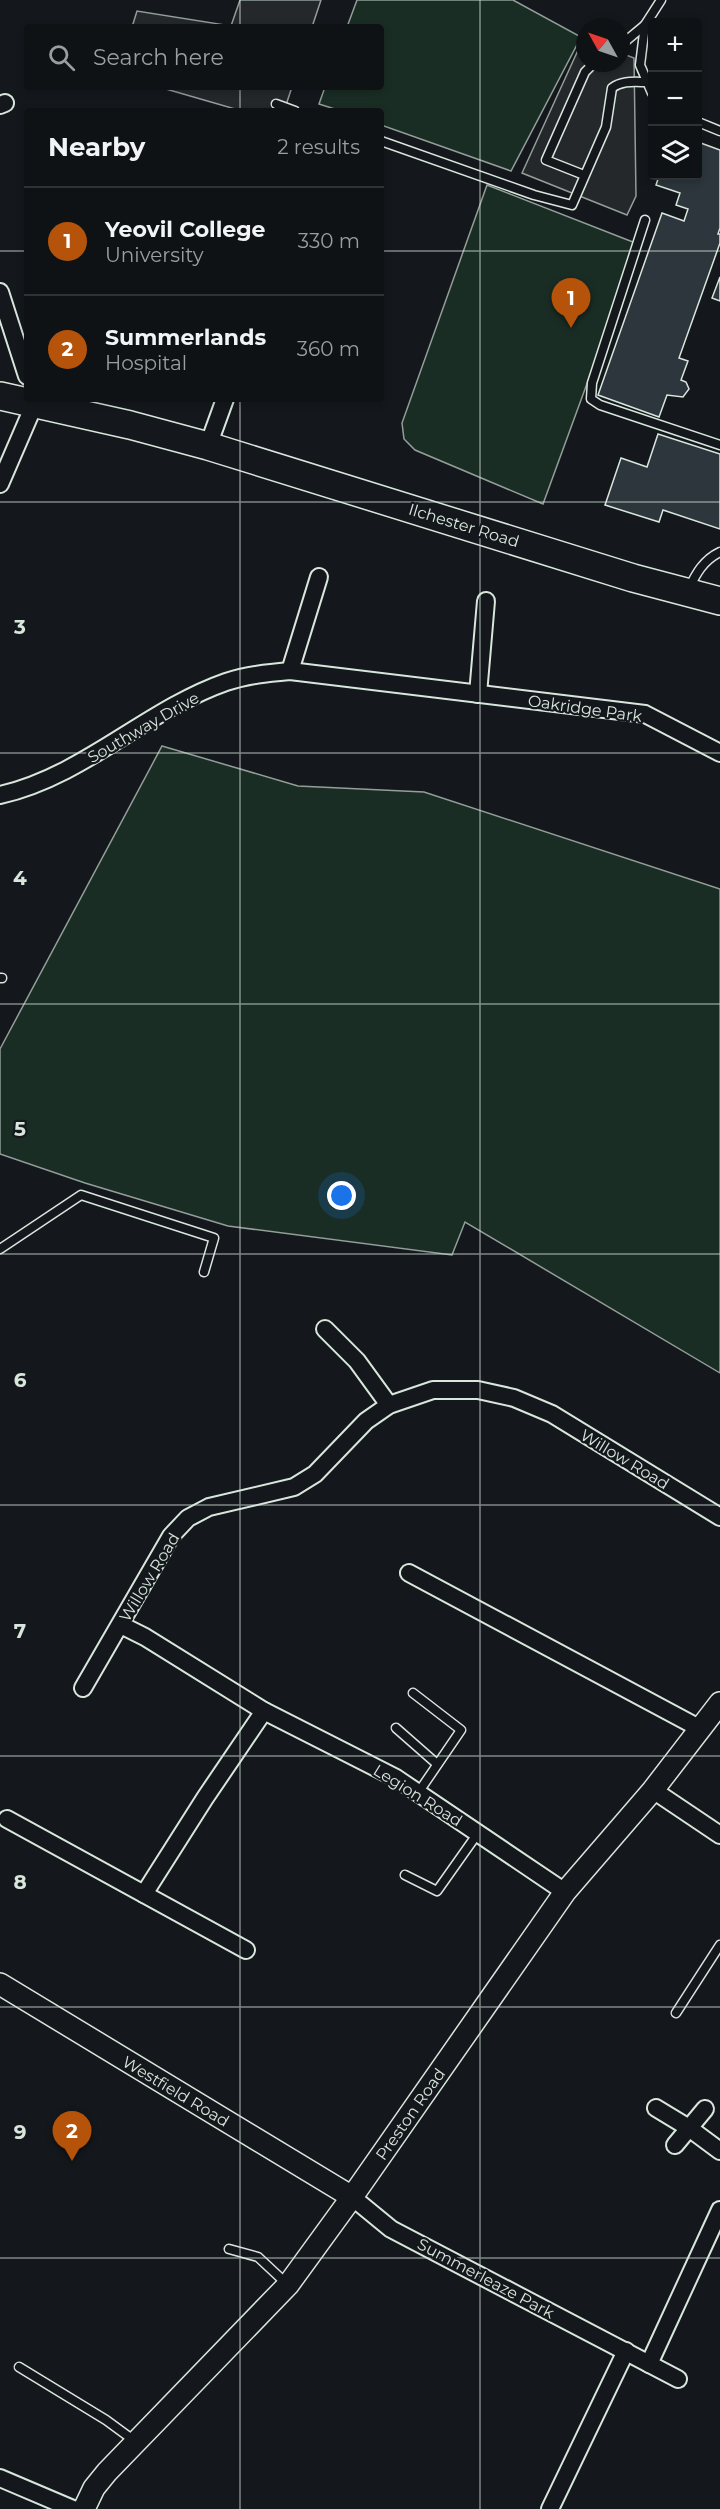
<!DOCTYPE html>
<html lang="en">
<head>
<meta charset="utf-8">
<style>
  :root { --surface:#0f1215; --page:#1d2022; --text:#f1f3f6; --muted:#9b9ea0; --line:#2f3234; --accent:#b45309 }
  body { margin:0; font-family:Montserrat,sans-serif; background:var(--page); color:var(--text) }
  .controls { position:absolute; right:18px; top:18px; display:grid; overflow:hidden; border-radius:6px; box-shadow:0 3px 9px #0003 }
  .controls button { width:54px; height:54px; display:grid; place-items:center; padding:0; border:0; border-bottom:2px solid var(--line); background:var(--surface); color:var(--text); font:30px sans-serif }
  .compass { position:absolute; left:576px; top:18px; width:54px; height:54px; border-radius:50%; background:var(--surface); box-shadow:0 3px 9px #0003; rotate:310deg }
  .you { position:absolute; left:342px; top:1196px; width:21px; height:21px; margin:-15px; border:4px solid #fff; border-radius:50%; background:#1a73e8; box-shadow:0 0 0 9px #1a73e833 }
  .badge { display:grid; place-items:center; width:39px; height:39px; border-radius:50%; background:var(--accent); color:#fff; font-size:20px; font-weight:700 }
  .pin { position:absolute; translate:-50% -50px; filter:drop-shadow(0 2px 3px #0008) }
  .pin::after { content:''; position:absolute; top:32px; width:21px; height:18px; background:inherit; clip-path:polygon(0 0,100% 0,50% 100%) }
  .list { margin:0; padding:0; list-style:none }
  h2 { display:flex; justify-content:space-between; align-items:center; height:78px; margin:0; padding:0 24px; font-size:26px }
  h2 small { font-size:20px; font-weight:400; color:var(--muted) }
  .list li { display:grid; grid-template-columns:39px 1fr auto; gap:18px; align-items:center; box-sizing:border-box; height:108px; padding:0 24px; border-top:2px solid var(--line) }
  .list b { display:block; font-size:22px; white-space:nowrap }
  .list p { margin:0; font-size:20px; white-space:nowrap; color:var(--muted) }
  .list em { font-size:20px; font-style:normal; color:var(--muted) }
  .icon { flex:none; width:33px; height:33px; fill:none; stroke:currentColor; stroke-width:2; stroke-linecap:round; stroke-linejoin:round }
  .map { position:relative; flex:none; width:720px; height:2509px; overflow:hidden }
  .search { position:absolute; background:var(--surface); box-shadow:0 3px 9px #0003; left:24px; top:24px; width:360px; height:66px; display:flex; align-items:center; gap:15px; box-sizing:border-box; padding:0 21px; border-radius:6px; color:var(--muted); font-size:22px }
  .panel { position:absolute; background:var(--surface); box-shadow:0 3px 9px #0003; left:24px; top:108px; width:360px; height:294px; border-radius:6px }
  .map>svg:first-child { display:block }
  .green { fill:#1a2d24; stroke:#939e99; stroke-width:1.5 }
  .parking { fill:#24282b; stroke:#939e99; stroke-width:1.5 }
  .building { fill:#2c363c; stroke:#d8e6dc; stroke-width:1.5 }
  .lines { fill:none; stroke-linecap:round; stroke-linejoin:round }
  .service-casing { stroke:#d8e6dc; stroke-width:11 }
  .minor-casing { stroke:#d8e6dc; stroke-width:20 }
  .tertiary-casing { stroke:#d8e6dc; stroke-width:24 }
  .trunk-casing { stroke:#d8e6dc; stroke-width:30 }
  .service { stroke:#14181c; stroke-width:8 }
  .minor { stroke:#14181c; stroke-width:16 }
  .tertiary { stroke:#14181c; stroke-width:21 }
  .trunk { stroke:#14181c; stroke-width:27 }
  .grid { fill:none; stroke:#d8e6dc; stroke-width:1.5; stroke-opacity:0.55 }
  .labels { text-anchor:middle; stroke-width:4.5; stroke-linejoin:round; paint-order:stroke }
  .street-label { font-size:16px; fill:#d8e6dc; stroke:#14181c }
  .grid-label { font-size:20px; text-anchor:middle; font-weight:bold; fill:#d8e6dc; stroke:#14181c; stroke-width:4.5; stroke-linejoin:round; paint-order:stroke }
</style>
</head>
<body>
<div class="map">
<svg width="720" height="2509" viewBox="0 0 720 2509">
  <rect width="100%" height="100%" fill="#14181c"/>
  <g class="green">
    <polygon points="357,0 513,0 581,37 511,171 381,125 381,111 341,111 319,104 325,87 381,87 381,27 347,27"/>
    <polygon points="487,185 638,244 543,504 415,450 404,439 402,423"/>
    <polygon points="162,746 298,786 424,792 720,889 720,1373 465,1222 452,1255 228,1226 85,1183 0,1154 0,1049"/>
  </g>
  <g class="parking">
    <polygon points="240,0 321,0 312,27 132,27 137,11 231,26"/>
    <polygon points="584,37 585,63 621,63 621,53 634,58 636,196 627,215 522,173"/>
    <polygon points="159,87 292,87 284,111 242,111"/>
  </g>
  <g class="building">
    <polygon points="698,142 720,150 720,228 718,234 720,234 720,243 679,358 688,361 681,380 686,382 689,389 683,397 667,395 659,417 598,395 662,213 684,221 688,209 676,205 680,193 656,185 659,176 698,176"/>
    <polygon points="720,277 720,301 712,298"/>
    <polygon points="658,434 720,454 720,529 663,510 659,522 605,505 621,458 647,467"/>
  </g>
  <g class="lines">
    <defs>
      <g id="service">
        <polyline points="621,45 645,25"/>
        <polyline points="652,93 640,65 645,25 661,0"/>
        <polyline points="276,104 295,111"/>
        <polyline points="698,122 720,131"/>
        <path d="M381,141L534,195L572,205L606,127L612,88C622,80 635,82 647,82"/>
        <polyline points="584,175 546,160 585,72 594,63"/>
        <polyline points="645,220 592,383 591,399 600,405 720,445"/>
        <path d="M688,590C696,574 703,560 720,552"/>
        <polyline points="0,978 2,978"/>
        <polyline points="0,1249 81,1195 214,1238 204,1272"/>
        <polyline points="413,1693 461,1730 418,1793"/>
        <polyline points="396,1728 437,1764"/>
        <polyline points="405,1875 437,1891 478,1833"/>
        <polyline points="676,2013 720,1945"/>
        <polyline points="229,2249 258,2257 288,2285"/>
        <polyline points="19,2367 106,2420 136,2442"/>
      </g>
      <g id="minor">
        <polyline points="0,105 5,103"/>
        <polyline points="0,292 27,376"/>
        <polyline points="208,446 225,399"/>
        <polyline points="0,484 35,403 34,399"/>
        <polyline points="290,671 319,577"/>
        <polyline points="478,694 486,601"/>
        <path d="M0,795C84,776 146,710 226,682C247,675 268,673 290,671L645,714L720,753"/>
        <polyline points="325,1329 357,1361 389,1405"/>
        <polyline points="409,1573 699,1728"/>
        <polyline points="121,1625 145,1637 264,1711 396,1778 565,1892"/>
        <polyline points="83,1688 171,1536 188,1518 209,1507 294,1487 315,1474 366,1421 389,1405 433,1390 478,1390 514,1398 552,1414 720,1517"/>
        <polyline points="653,1790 720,1835"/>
        <polyline points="7,1819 246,1950"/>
        <polyline points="144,1894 205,1798 264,1711"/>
        <polyline points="656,2108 689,2128 720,2151"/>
        <polyline points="675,2145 705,2109"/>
        <polyline points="352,2197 391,2229 678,2379"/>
        <polyline points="649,2364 720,2210"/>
        <polyline points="0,2478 73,2509"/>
        <polyline points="550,2509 626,2351"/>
      </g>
      <g id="tertiary">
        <polyline points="0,1984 352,2197"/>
        <polyline points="84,2509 94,2488 107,2472 288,2285 352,2197 565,1892 653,1790 720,1703"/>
      </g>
      <polyline id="trunk" points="0,396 130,425 208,446 633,578 720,601"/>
    </defs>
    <use href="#service" class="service-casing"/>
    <use href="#minor" class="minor-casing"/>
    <use href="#tertiary" class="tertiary-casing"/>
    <use href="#trunk" class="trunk-casing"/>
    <use href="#service" class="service"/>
    <use href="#minor" class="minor"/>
    <use href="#tertiary" class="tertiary"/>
    <use href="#trunk" class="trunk"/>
  </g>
  <path class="grid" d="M240,0V27M480,0V2509M240,87V111M0,251H27M381,251H720M240,399V2509M0,502H720M0,753H720M0,1004H720M0,1254H720M0,1505H720M0,1756H720M0,2007H720M0,2258H720"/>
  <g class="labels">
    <g class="street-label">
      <text transform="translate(464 525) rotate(17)" y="6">Ilchester Road</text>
      <text transform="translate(585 708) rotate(8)" y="6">Oakridge Park</text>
      <text transform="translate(143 727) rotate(-30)" y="6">Southway Drive</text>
      <text transform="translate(625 1459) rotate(31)" y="6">Willow Road</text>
      <text transform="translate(149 1577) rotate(-59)" y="6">Willow Road</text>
      <text transform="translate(418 1795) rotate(32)" y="6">Legion Road</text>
      <text transform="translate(176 2091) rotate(31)" y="6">Westfield Road</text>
      <text transform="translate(410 2114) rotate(-55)" y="6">Preston Road</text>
      <text transform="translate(486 2278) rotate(28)" y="6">Summerleaze Park</text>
    </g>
  </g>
  <g class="grid-label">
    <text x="20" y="634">3</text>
    <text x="20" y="885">4</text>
    <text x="20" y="1136">5</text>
    <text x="20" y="1387">6</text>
    <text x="20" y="1638">7</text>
    <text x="20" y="1889">8</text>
    <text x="20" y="2139">9</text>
  </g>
</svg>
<div class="controls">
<button>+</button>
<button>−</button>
<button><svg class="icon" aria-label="layers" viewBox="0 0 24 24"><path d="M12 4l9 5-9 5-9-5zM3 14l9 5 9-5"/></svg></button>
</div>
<svg class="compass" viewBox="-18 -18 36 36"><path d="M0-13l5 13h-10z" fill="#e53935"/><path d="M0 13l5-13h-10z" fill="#9b9ea0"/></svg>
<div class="you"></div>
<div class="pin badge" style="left:571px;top:328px">1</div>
<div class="pin badge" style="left:72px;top:2161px">2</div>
<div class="search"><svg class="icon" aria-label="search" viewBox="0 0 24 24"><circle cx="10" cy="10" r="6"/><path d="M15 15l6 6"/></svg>Search here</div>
<section class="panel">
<h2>Nearby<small>2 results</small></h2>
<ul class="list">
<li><span class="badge">1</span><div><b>Yeovil College</b><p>University</p></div><em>330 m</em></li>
<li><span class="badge">2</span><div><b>Summerlands</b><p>Hospital</p></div><em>360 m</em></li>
</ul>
</section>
</div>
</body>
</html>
